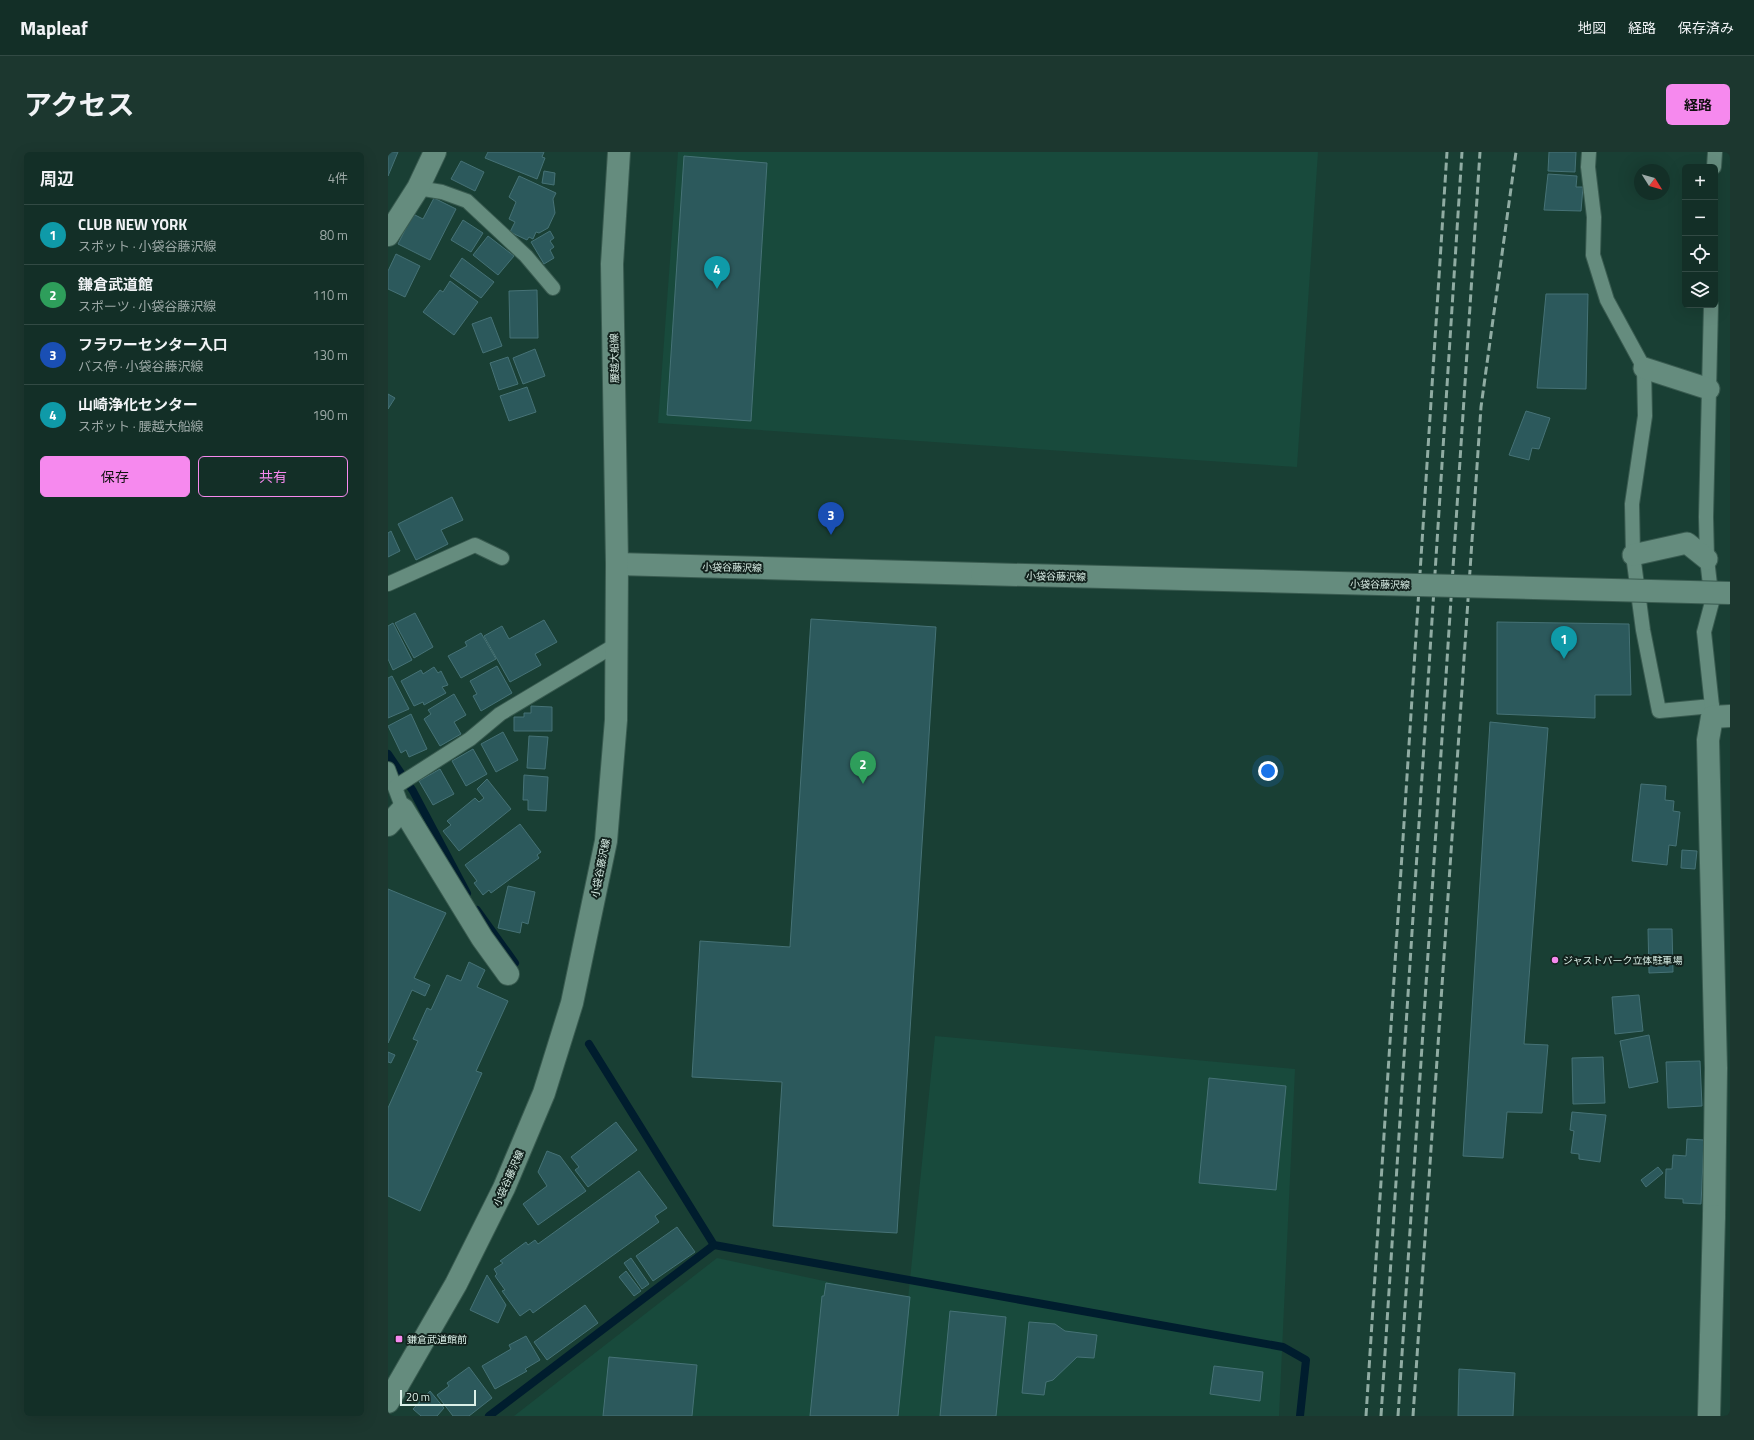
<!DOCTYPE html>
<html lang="ja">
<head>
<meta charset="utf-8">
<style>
  :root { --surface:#132f27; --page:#1c372f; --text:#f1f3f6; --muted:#9da9a7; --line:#324a44; --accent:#f689ee }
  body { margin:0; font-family:"Titillium Web","Noto Sans JP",sans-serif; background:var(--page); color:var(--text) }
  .controls { position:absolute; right:12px; top:12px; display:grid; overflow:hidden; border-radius:6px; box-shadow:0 4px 16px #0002 }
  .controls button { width:36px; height:36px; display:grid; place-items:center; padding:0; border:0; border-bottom:1px solid var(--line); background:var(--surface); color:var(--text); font:20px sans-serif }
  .compass { position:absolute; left:1246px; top:12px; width:36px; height:36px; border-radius:50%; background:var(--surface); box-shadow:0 4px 16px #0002; rotate:127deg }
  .scale { position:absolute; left:12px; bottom:10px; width:76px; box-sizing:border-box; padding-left:4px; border:2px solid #dbf0e8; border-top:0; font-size:11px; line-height:14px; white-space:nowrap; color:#dbf0e8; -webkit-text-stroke:3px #12221d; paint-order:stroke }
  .you { position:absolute; left:880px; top:619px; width:14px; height:14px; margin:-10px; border:3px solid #fff; border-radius:50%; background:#1a73e8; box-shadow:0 0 0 6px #1a73e833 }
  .badge { display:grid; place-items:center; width:26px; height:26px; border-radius:50%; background:var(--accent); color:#fff; font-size:13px; font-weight:700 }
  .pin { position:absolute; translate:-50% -33px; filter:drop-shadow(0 1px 2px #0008) }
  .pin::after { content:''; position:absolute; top:21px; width:14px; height:12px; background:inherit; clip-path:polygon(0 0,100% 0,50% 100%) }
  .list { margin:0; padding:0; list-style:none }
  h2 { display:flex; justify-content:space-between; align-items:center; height:52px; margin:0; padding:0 16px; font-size:17px }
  h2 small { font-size:13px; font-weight:400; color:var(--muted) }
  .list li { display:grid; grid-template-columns:26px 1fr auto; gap:12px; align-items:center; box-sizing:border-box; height:60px; padding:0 16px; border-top:1px solid var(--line) }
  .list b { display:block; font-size:15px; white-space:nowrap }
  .list p { margin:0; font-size:13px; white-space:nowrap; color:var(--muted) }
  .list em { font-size:13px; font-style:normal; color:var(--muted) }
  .actions { display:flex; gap:8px; padding:12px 16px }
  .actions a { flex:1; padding:9px 0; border:1px solid var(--accent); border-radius:6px; text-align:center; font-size:14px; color:var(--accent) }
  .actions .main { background:var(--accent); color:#111 }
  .icon { flex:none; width:22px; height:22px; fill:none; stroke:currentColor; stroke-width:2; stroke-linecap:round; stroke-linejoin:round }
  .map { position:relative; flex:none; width:1342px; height:1264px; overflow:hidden; border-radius:6px }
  header { display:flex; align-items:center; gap:24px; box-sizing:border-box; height:56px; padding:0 20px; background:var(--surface); border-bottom:1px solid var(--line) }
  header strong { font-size:19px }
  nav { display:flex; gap:22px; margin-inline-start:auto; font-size:14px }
  .intro { display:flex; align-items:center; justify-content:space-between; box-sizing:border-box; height:96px; padding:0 24px }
  h1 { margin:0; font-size:28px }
  .button { padding:10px 18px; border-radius:6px; background:var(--accent); color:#111; font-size:14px; font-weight:700 }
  main { display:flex; gap:24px; padding:0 24px }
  aside { flex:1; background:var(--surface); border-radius:6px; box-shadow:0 4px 16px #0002 }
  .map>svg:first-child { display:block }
  .built { fill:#184a3c }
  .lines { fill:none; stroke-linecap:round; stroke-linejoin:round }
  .stream { stroke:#001d2e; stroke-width:8 }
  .building { fill:#2c595c; stroke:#467276 }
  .service-casing { stroke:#395b50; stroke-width:16 }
  .pedestrian-casing { stroke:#395b50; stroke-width:23 }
  .minor-casing { stroke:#395b50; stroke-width:24 }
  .tertiary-casing { stroke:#395b50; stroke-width:24 }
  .secondary-casing { stroke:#395b50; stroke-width:24 }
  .service { stroke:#658c7e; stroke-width:14 }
  .pedestrian { stroke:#658c7e; stroke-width:21 }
  .minor { stroke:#658c7e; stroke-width:22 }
  .tertiary { stroke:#658c7e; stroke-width:22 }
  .secondary { stroke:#658c7e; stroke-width:22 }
  .rail { stroke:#90aca3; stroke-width:3; stroke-dasharray:8 4; stroke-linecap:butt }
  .secondary-bridge-casing { stroke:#395b50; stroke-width:24; stroke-linecap:butt }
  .secondary-bridge { stroke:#658c7e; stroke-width:22 }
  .poi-dot { fill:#f689ee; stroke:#12221d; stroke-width:1.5 }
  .labels { text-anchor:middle; stroke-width:4; stroke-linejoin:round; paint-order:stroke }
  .street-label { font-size:10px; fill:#dbf0e8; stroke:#12221d }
  .poi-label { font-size:10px; fill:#dbf0e8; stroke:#12221d; text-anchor:start }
</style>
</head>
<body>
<header>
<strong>Mapleaf</strong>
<nav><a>地図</a><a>経路</a><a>保存済み</a></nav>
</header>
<div class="intro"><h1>アクセス</h1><a class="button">経路</a></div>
<main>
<aside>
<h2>周辺<small>4件</small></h2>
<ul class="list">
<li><span class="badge" style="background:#0f9aa8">1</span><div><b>CLUB NEW YORK</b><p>スポット · 小袋谷藤沢線</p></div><em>80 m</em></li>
<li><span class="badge" style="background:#2e9e5b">2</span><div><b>鎌倉武道館</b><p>スポーツ · 小袋谷藤沢線</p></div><em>110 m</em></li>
<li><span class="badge" style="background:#1a4fb4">3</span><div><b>フラワーセンター入口</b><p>バス停 · 小袋谷藤沢線</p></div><em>130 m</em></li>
<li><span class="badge" style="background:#0f9aa8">4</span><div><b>山崎浄化センター</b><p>スポット · 腰越大船線</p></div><em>190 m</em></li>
</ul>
<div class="actions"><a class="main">保存</a><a>共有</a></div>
</aside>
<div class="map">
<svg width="1342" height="1264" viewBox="0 0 1342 1264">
  <rect width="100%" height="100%" fill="#193f34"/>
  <g class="built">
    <polygon points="290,0 930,0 909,315 270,271"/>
    <polygon points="547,884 907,917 891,1264 126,1264 329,1106 520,1147"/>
  </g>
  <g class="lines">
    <g class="stream">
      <polyline points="0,602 25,639 79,741"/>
      <polyline points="89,758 127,811"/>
      <polyline points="201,892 326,1093 895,1195 918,1208 912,1264"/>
      <polyline points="101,1264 326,1093"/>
    </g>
  </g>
  <g class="building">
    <polygon points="0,0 10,0 0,24"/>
    <polygon points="100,0 156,0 154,5 157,6 149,27 97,6"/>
    <polygon points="1161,0 1188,0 1187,20 1160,19"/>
    <polygon points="296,4 379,11 363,269 279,263"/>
    <polygon points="73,9 96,20 87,39 63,27"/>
    <polygon points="156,19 167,21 166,33 154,31"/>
    <polygon points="1160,22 1189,24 1188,35 1195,35 1193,59 1156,58"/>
    <polygon points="131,24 168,41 165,47 167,61 160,76 151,81 148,80 145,87 141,85 139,88 122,80 127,70 121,67 128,50 121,45"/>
    <polygon points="46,46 68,57 42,108 10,92 25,62 35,67"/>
    <polygon points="75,68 95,81 83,100 63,88"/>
    <polygon points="162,79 166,86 162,89 166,95 162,98 166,106 156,112 143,90"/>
    <polygon points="100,84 126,104 110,123 85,103"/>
    <polygon points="8,102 32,114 17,145 0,137 0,119"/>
    <polygon points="74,106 106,130 93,146 62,124"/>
    <polygon points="62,129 90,150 66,183 35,160 52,138 55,140"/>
    <polygon points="149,138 150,186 122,186 121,139"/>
    <polygon points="1158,142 1200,142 1198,237 1149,236"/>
    <polygon points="103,165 114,194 95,201 84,172"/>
    <polygon points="147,197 157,224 135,232 125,206"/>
    <polygon points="120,205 130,232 111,238 102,211"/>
    <polygon points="139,235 148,260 121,269 112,244"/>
    <polygon points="0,242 7,246 0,257"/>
    <polygon points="1138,259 1162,266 1151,297 1144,296 1141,308 1121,303"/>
    <polygon points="64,345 75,368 53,378 60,392 28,408 10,372"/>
    <polygon points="3,379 12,399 0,405 0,381"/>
    <polygon points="27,461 45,495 26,506 7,471"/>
    <polygon points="423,467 548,475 509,1081 385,1074 394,930 304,925 312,789 402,795"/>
    <polygon points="156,468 169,490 147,502 153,513 122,530 96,484 114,474 121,487"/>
    <polygon points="1109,470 1241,472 1243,543 1207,543 1207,566 1109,562"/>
    <polygon points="5,471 24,508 5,518 0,507 0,474"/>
    <polygon points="93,481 108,507 73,526 60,504 79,494 77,490"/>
    <polygon points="109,514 124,541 93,559 85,544 89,542 82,529"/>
    <polygon points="46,515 50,521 53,519 60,533 54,535 58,541 36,553 35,550 26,554 13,529 33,518 35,522"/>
    <polygon points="4,524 21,557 0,566 0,526"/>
    <polygon points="66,542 78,563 66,570 73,582 52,594 36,567 43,562 40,558"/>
    <polygon points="143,554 164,555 164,579 126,579 126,565 136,565 136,561 143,561"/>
    <polygon points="23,562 39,597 21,605 18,598 13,601 0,574"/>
    <polygon points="1102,570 1160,576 1136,892 1160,893 1154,961 1119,960 1115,1006 1075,1004"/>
    <polygon points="115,580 130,608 108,620 93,592"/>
    <polygon points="141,584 160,585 157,617 139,616"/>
    <polygon points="85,597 99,622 78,634 64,609"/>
    <polygon points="52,617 66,642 45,653 31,629"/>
    <polygon points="136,623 160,625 158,659 140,658 140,648 135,648"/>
    <polygon points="99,627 123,657 71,699 55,679 63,673 59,669 87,646 91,650 96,646 89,637"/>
    <polygon points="1253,632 1278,634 1277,648 1286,649 1285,659 1292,660 1288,694 1281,693 1279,713 1244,709"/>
    <polygon points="132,672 153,700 149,703 151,706 103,741 101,738 95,743 86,731 89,729 77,713"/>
    <polygon points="1294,698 1309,699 1307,717 1293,716"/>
    <polygon points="120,734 147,740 140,772 134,770 132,781 110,776"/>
    <polygon points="0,737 58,761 26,826 42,833 37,844 24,838 0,891"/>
    <polygon points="1260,777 1284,777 1285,820 1261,821"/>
    <polygon points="81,810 97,818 89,835 120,849 88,919 94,921 32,1059 0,1044 0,956 30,889 25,887 39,856 43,858 59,823 73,829"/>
    <polygon points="1251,843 1255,879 1227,882 1224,845"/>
    <polygon points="1261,883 1270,930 1241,936 1232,889"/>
    <polygon points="0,900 7,903 3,911 0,910"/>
    <polygon points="1215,905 1217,951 1185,952 1184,906"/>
    <polygon points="1312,909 1314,954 1280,956 1278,910"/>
    <polygon points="821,926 898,934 888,1038 811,1031"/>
    <polygon points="1184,960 1218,963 1212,1010 1191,1007 1191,1002 1183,1001 1186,979 1182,978"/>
    <polygon points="228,970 249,998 200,1035 187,1018 191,1015 183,1005"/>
    <polygon points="1299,987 1316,988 1313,1052 1295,1051 1295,1047 1277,1046 1278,1017 1284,1017 1285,1003 1298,1004"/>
    <polygon points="159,999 172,1004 198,1039 150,1073 135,1052 159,1034 150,1020"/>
    <polygon points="1270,1015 1275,1021 1258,1035 1253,1028"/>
    <polygon points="251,1019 279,1056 267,1064 271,1070 145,1161 142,1157 132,1164 114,1139 117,1138 107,1124 109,1122 106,1117 115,1111 112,1109 138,1090 140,1093 147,1088 150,1092"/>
    <polygon points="289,1075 307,1100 265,1129 248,1104"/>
    <polygon points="243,1106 261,1132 254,1137 236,1111"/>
    <polygon points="238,1119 253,1139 246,1144 231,1125"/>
    <polygon points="99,1123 118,1153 110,1171 82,1158"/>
    <polygon points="438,1131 522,1145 510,1264 422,1264 434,1144 436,1144"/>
    <polygon points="197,1153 210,1171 159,1208 146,1190"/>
    <polygon points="562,1159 618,1165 608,1264 552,1264"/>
    <polygon points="641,1170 667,1172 677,1179 709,1183 706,1206 689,1205 665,1228 658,1230 656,1243 634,1241"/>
    <polygon points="138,1184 152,1208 137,1217 139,1219 107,1237 94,1214 123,1197 121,1193"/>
    <polygon points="221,1205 309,1213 304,1264 215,1264"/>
    <polygon points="826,1214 875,1220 872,1249 822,1242"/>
    <polygon points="81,1215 104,1246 81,1264 65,1264 49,1243 61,1234 59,1231"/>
    <polygon points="1071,1217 1127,1221 1125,1264 1070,1264"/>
    <polygon points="42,1239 56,1256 49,1264 33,1264 25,1257"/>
  </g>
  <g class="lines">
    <defs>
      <g id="service">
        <polyline points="1201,0 1200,15 1206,65 1205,103 1219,148 1256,216 1257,264 1244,352 1245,403 1255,478 1271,559 1324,554 1324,565"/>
        <polyline points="1326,15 1327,0"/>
        <polyline points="30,36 54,40 79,49 138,104 165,136"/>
        <polyline points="1323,153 1318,365 1319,407 1324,450 1316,480 1324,554"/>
        <polyline points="0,432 87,393 114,406"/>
        <polyline points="0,617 15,657"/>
        <polyline points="7,635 82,587 112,562 229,492"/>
      </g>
      <g id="pedestrian">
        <polyline points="1256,216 1321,237"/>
        <polyline points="1245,403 1299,391 1319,407"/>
      </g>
      <g id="minor">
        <polyline points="0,83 30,36 47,0"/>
        <polyline points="0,673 15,657 94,786 120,822"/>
        <polyline points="1326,1064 1328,916 1320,588 1324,565 1342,564"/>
      </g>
      <polyline id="tertiary" points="1321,1264 1326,1064"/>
      <g id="secondary">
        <polyline points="229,412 594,422"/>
        <polyline points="0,1250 68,1132 116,1036 156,941 184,851 218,689 228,568 229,412 224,112 231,0"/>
      </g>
    </defs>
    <use href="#service" class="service-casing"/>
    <use href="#pedestrian" class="pedestrian-casing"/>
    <use href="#minor" class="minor-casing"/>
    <use href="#tertiary" class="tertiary-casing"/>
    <use href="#secondary" class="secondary-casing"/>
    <use href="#service" class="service"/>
    <use href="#pedestrian" class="pedestrian"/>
    <use href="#minor" class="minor"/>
    <use href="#tertiary" class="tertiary"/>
    <use href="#secondary" class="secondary"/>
    <g class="rail">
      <polyline points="978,1264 1059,0"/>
      <polyline points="993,1264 1074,0"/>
      <polyline points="1010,1264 1092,0"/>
      <polyline points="1025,1264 1093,255 1128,0"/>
    </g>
    <defs>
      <polyline id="secondary-bridge" points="594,422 1342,441"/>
    </defs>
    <use href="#secondary-bridge" class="secondary-bridge-casing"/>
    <use href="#secondary-bridge" class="secondary-bridge"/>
  </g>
  <g class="poi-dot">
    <circle cx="1167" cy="808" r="4"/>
    <rect x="7" y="1183" width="8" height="8" rx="2"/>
  </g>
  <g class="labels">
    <g class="street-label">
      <text transform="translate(226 206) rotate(-91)" y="4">腰越大船線</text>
      <text transform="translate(344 415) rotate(1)" y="4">小袋谷藤沢線</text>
      <text transform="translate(668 424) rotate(1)" y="4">小袋谷藤沢線</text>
      <text transform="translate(992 432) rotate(1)" y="4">小袋谷藤沢線</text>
      <text transform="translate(212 716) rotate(-79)" y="4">小袋谷藤沢線</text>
      <text transform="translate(120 1026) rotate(-66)" y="4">小袋谷藤沢線</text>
    </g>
    <g class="poi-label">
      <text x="1175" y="812">ジャストパーク立体駐車場</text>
      <text x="19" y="1191">鎌倉武道館前</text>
    </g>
  </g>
</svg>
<div class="controls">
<button>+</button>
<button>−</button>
<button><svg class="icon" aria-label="locate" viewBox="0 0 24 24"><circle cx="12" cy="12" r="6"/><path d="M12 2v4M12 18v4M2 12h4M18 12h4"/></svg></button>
<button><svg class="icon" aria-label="layers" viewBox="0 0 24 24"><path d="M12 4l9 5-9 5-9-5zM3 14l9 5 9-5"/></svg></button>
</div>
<svg class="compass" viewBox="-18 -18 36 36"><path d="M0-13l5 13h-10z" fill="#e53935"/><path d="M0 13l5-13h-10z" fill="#9da9a7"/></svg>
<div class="scale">20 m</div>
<div class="you"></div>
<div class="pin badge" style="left:1176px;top:507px;background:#0f9aa8">1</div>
<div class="pin badge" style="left:475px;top:632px;background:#2e9e5b">2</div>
<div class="pin badge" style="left:443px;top:383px;background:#1a4fb4">3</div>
<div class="pin badge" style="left:329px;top:137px;background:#0f9aa8">4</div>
</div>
</main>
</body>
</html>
